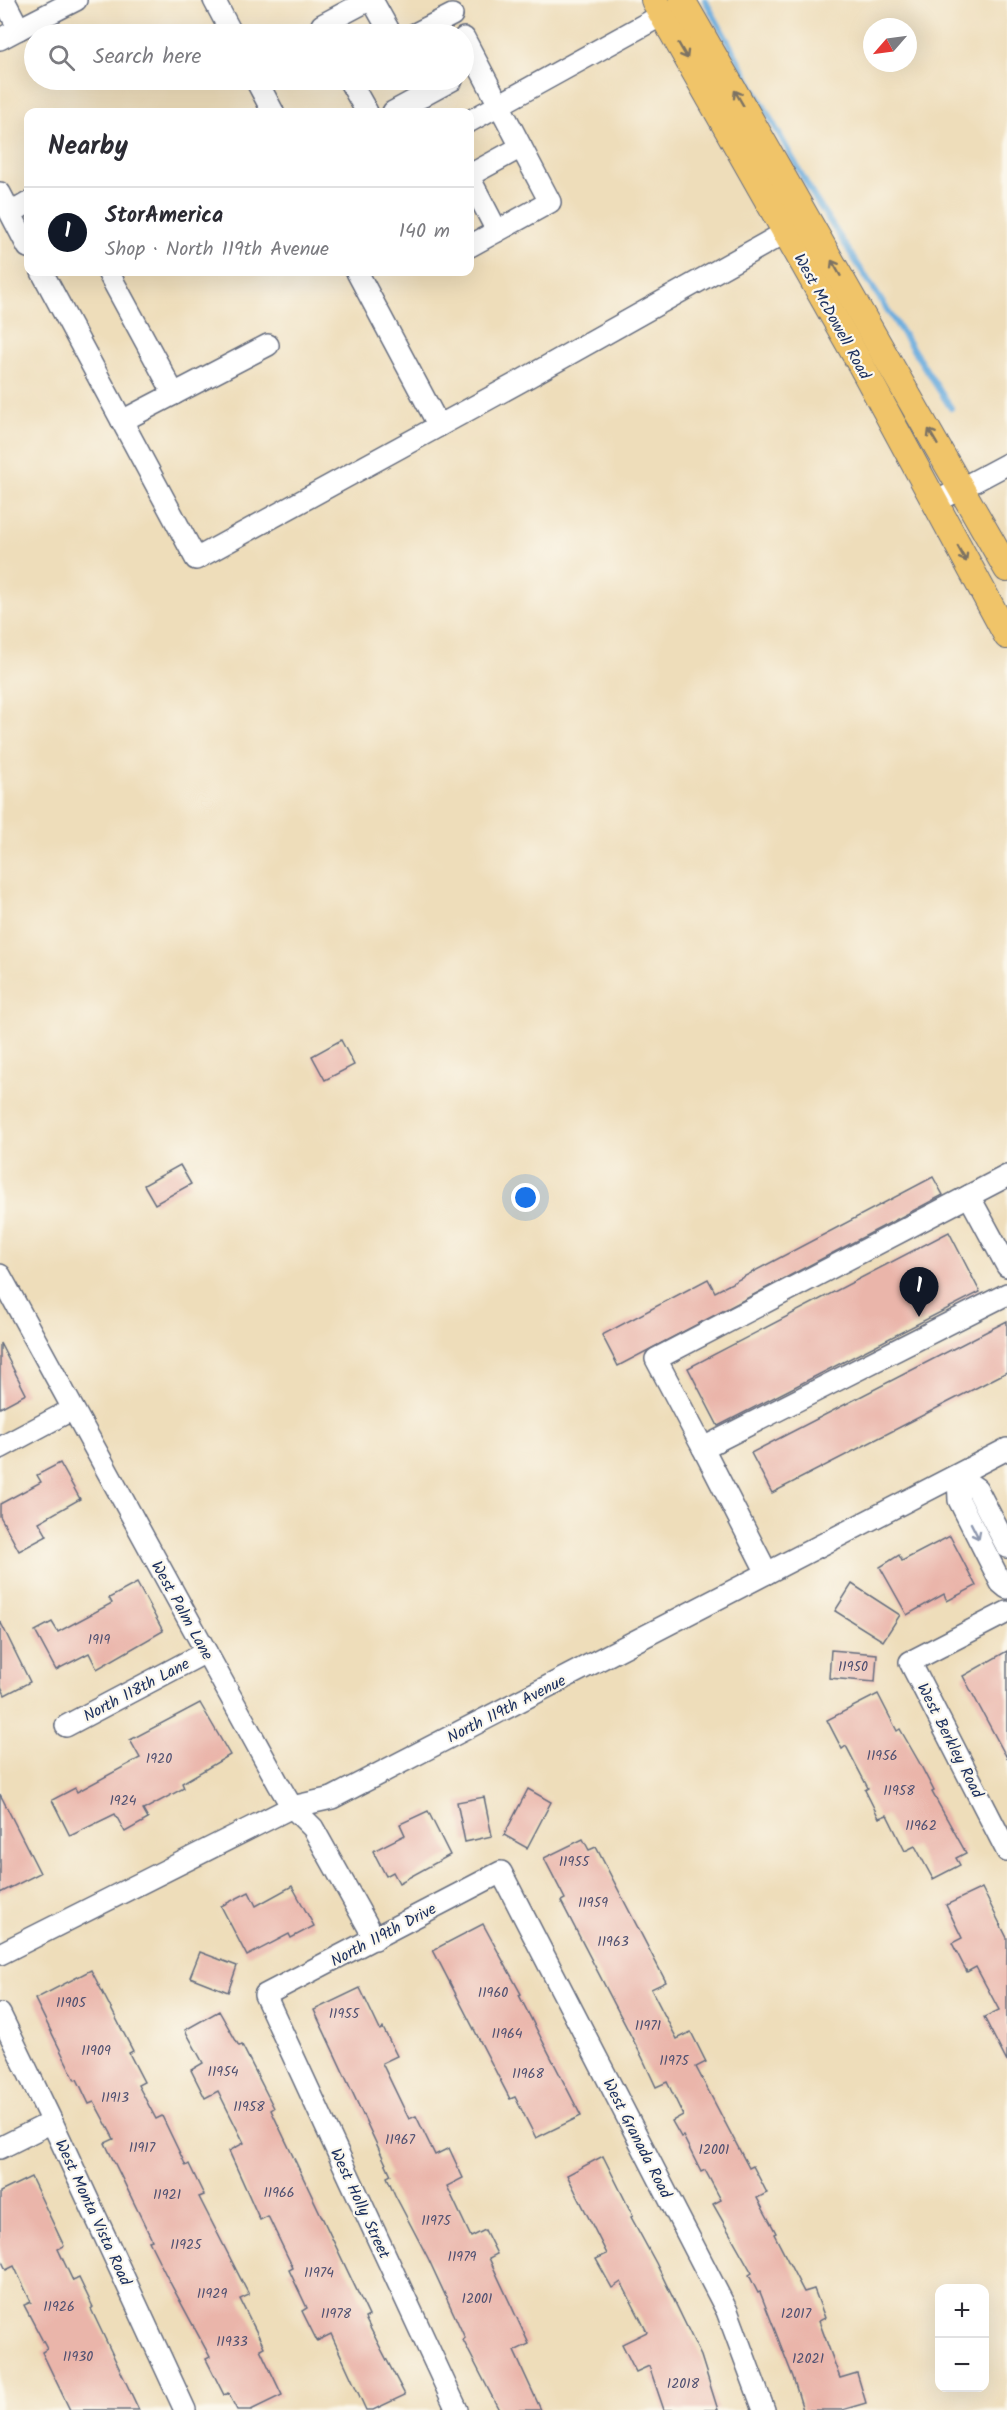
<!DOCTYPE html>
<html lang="en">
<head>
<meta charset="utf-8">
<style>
  :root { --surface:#fff; --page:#f2f2f3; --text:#2b2b33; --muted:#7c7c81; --line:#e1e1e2; --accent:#111827 }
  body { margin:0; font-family:Kalam,sans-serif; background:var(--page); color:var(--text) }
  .controls { position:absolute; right:18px; bottom:18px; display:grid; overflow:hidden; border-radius:12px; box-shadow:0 6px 24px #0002 }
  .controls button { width:54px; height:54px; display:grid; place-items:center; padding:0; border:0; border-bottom:2px solid var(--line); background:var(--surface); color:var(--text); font:30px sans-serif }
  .compass { position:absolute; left:863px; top:18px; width:54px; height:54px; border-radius:50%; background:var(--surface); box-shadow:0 6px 24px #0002; rotate:242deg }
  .you { position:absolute; left:526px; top:1198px; width:21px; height:21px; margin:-15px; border:4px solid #fff; border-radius:50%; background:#1a73e8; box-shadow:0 0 0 9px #1a73e833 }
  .badge { display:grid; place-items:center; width:39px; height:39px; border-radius:50%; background:var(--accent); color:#fff; font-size:20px; font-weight:700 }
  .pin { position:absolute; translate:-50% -50px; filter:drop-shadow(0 2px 3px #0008) }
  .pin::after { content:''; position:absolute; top:32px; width:21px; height:18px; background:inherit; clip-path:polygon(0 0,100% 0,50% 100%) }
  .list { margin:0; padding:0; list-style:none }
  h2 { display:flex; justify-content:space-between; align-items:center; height:78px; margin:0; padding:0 24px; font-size:26px }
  h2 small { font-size:20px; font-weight:400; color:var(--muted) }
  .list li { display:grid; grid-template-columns:39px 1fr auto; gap:18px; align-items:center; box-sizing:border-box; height:90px; padding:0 24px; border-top:2px solid var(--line) }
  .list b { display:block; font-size:22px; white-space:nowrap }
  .list p { margin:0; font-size:20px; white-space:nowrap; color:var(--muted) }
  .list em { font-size:20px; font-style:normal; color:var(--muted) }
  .icon { flex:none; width:33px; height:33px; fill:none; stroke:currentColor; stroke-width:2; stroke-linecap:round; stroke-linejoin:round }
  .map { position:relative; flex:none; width:1007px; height:2410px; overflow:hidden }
  .search { position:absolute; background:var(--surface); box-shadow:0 6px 24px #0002; left:24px; top:24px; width:450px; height:66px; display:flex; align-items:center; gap:15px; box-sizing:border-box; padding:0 21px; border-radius:33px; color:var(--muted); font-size:22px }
  .panel { position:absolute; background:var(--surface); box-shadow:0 6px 24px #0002; left:24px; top:108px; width:450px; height:168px; border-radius:12px }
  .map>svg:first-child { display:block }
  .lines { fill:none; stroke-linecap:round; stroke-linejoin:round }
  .stream { stroke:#69acde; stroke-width:6 }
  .building { fill:#eab5aa }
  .minor-casing { stroke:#656c7e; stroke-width:24 }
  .major-casing { stroke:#656c7e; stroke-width:28 }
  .minor { stroke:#fff; stroke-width:21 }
  .major { stroke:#f0c469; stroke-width:26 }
  .oneway { stroke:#7b7263 }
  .oneway2 { stroke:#8d97ae }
  .labels { text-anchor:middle; stroke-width:4.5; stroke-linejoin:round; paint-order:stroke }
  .number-label { font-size:14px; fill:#4f5071 }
  .street-label { font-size:16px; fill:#1b2f5e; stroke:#fbf7ec }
</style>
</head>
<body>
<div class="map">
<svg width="1007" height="2410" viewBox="0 0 1007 2410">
  <rect width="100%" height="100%" fill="#fbf7ec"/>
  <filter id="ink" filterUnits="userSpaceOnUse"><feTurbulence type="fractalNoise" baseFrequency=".0167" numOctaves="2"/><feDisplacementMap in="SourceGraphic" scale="12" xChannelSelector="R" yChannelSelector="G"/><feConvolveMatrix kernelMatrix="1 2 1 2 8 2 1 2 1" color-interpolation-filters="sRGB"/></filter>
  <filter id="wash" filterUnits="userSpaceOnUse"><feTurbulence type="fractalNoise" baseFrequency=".008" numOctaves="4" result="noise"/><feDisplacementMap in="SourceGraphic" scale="24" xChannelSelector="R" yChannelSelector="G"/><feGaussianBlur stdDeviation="1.35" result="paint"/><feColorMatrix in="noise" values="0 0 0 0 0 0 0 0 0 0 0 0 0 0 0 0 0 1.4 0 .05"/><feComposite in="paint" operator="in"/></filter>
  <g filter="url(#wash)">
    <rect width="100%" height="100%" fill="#eeddba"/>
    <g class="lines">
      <polyline class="stream" points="705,0 814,197 951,408"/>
    </g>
    <g id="blocks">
      <g class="building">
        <polygon points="341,1040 354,1065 325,1080 312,1056"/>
        <polygon points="180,1165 191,1184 155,1204 144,1185"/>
        <polygon points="933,1177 943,1195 618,1366 602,1335 708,1279 715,1292"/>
        <polygon points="949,1232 980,1292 718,1426 688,1368"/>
        <polygon points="1007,1321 1007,1372 772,1493 751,1453"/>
        <polygon points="0,1343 26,1394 0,1408"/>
        <polygon points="60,1463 80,1499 39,1522 47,1536 19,1551 0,1516 0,1504 41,1482 37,1475"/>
        <polygon points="950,1536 976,1586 947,1601 944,1594 907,1615 880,1567 899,1555 902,1561"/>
        <polygon points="137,1583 163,1631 97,1669 89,1653 56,1670 35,1631 52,1622 58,1632 112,1603 109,1598"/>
        <polygon points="852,1584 900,1615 883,1641 835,1611"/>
        <polygon points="0,1621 30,1682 5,1695 0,1684"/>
        <polygon points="831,1650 877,1654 875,1682 829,1678"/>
        <polygon points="1007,1651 1007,1758 963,1676"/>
        <polygon points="878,1694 897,1731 900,1729 919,1762 934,1791 932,1792 966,1853 956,1858 960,1865 933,1879 915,1846 905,1851 887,1815 879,1818 865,1790 868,1788 846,1746 842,1749 827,1720"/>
        <polygon points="200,1703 230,1755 182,1783 184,1788 143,1810 148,1819 125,1832 115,1814 70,1836 52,1800 75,1788 77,1792 140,1758 130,1740"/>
        <polygon points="528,1789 551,1802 527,1848 504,1835"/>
        <polygon points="0,1794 40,1873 0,1893"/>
        <polygon points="484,1797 492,1836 465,1842 457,1802"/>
        <polygon points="428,1811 450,1855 399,1883 393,1872 386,1876 373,1851 405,1835 400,1824"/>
        <polygon points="583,1839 589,1850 596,1847 666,1982 651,1989 677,2039 691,2032 706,2062 696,2067 749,2168 753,2166 767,2193 757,2198 776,2233 774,2234 804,2292 814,2289 825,2318 819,2321 840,2378 857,2373 866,2403 842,2410 803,2410 793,2377 760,2292 758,2293 749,2275 752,2273 713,2204 721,2200 705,2170 701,2172 683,2136 681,2137 672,2121 683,2115 667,2082 656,2087 642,2057 561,1901 565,1899 544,1858"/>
        <polygon points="292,1886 314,1926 291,1938 289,1934 247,1956 221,1906 249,1892 256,1906"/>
        <polygon points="982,1888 1007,1938 1007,2062 984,2017 999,2010 976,1967 967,1972 952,1943 962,1938 946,1905"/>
        <polygon points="483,1924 521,1994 519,1995 581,2116 536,2138 515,2097 510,2099 433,1950"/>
        <polygon points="200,1952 237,1966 228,1992 190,1977"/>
        <polygon points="91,1970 133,2051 129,2053 144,2082 138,2085 156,2119 162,2116 186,2166 189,2164 204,2195 199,2197 249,2295 240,2299 264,2347 260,2349 282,2395 251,2410 237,2410 228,2393 224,2395 206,2359 210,2357 166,2275 149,2241 152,2240 105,2143 114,2139 94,2102 89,2104 77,2079 75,2080 35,1999"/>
        <polygon points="360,1988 380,2030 383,2028 397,2056 382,2063 409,2119 416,2116 435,2155 449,2148 463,2178 447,2186 471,2237 485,2230 497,2254 489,2258 529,2344 514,2351 541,2410 499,2410 463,2340 465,2338 428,2258 395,2195 387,2177 391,2175 314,2010"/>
        <polygon points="219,2011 239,2046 242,2045 274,2108 271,2110 369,2316 365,2318 405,2395 373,2410 366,2410 331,2334 317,2341 302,2311 307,2308 289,2270 293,2268 268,2216 260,2220 229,2151 244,2143 218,2091 205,2098 191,2070 203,2063 185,2030"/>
        <polygon points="603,2156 633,2216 631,2217 656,2263 701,2356 718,2410 664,2410 649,2366 636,2372 622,2344 647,2332 621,2282 612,2288 596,2259 607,2254 567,2175"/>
        <polygon points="31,2177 64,2246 58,2249 73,2281 79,2278 93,2307 91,2309 139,2410 70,2410 42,2352 47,2349 24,2305 31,2302 14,2266 6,2270 0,2257 0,2192"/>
      </g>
    </g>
  </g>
  <g filter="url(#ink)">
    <use href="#blocks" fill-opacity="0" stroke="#656c7e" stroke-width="1.5"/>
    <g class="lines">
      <defs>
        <g id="minor">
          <polyline points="214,0 232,34"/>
          <polyline points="372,0 391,34"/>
          <polyline points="19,29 76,0"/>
          <polyline points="326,34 322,25 369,0"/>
          <polyline points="415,34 452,15"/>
          <polyline points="464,38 550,202 470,246"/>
          <polyline points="0,39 19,29 4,0"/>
          <polyline points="256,80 273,112"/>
          <polyline points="349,80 367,112"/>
          <polyline points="415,80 423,96"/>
          <polyline points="393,112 452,80"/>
          <polyline points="470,121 662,15"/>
          <polyline points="470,175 521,147"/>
          <polyline points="470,179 497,231"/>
          <polyline points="0,193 28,247"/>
          <polyline points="11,213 28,203"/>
          <polyline points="42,272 196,559 521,381 786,232"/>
          <polyline points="108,272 174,394"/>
          <polyline points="357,272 439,426"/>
          <polyline points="122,421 268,345"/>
          <polyline points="934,503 1007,464"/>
          <polyline points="1007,1176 656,1359 703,1448 1007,1294"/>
          <polyline points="969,1196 1007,1266"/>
          <polyline points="0,1275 279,1785 292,1807 313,1828 375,1939"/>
          <polyline points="0,1448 73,1409"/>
          <polyline points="703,1448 767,1573"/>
          <polyline points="958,1476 959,1500 1001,1583 1007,1588"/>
          <polyline points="958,1476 977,1489 1007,1547"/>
          <polyline points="1007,1612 910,1662 1007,1851"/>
          <polyline points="66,1726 206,1652"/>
          <polyline points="0,1954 292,1807 332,1798 1007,1449"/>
          <polyline points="0,2014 52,2122 185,2410"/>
          <polyline points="0,2148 52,2122"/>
          <polyline points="457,2410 265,1995 501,1872 727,2311 764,2410"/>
        </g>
        <g id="major">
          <polyline points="654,0 862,367 1007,636"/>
          <polyline points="682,0 1007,569"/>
        </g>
      </defs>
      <use href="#minor" class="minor-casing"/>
      <use href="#major" class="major-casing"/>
      <use href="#minor" class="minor"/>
      <use href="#major" class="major"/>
    </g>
    <defs><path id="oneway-shaft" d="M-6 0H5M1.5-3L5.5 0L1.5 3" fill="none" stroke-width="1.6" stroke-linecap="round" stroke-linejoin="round" transform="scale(1.5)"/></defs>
    <g class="oneway">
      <use href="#oneway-shaft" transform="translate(683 51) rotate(60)"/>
      <use href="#oneway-shaft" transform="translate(739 98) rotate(-120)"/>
      <use href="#oneway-shaft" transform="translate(836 268) rotate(-120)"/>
      <use href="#oneway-shaft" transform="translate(933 437) rotate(-120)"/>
      <use href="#oneway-shaft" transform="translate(962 554) rotate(61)"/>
    </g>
    <use class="oneway2" href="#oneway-shaft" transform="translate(975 1531) rotate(63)"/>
  </g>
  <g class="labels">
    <g class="number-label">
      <text x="99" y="1644">1919</text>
      <text x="853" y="1671">11950</text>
      <text x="882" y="1760">11956</text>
      <text x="159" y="1763">1920</text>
      <text x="899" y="1795">11958</text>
      <text x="123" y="1805">1924</text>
      <text x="921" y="1830">11962</text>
      <text x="574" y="1866">11955</text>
      <text x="593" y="1907">11959</text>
      <text x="613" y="1946">11963</text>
      <text x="493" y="1997">11960</text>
      <text x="71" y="2007">11905</text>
      <text x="344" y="2018">11955</text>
      <text x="648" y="2030">11971</text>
      <text x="507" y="2038">11964</text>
      <text x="96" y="2055">11909</text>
      <text x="674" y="2065">11975</text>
      <text x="223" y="2076">11954</text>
      <text x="528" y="2078">11968</text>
      <text x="115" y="2102">11913</text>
      <text x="249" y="2111">11958</text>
      <text x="400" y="2144">11967</text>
      <text x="142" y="2152">11917</text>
      <text x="714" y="2154">12001</text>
      <text x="279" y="2197">11966</text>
      <text x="167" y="2199">11921</text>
      <text x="436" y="2225">11975</text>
      <text x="186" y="2249">11925</text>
      <text x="462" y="2261">11979</text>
      <text x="319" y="2277">11974</text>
      <text x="212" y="2298">11929</text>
      <text x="477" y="2303">12001</text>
      <text x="59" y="2311">11926</text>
      <text x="336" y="2318">11978</text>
      <text x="796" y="2318">12017</text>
      <text x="232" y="2346">11933</text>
      <text x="78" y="2361">11930</text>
      <text x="808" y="2363">12021</text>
      <text x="683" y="2388">12018</text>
    </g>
    <g class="street-label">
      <text transform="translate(833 316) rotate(61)" y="6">West McDowell Road</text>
      <text transform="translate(183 1610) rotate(61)" y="6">West Palm Lane</text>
      <text transform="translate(136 1689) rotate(-28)" y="6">North 118th Lane</text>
      <text transform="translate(506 1708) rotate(-27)" y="6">North 119th Avenue</text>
      <text transform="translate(951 1740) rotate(63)" y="6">West Berkley Road</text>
      <text transform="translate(383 1934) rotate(-28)" y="6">North 119th Drive</text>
      <text transform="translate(638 2138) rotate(63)" y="6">West Granada Road</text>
      <text transform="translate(361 2203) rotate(65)" y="6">West Holly Street</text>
      <text transform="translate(94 2212) rotate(65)" y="6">West Monta Vista Road</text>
    </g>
  </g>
</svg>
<div class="controls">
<button>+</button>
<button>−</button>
</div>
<svg class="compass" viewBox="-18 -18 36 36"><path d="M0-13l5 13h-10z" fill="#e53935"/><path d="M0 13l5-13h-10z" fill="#7c7c81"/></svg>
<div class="you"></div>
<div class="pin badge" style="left:919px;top:1317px">1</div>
<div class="search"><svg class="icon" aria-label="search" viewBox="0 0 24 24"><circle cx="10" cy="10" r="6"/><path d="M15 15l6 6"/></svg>Search here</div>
<section class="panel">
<h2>Nearby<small></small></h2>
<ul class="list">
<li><span class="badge">1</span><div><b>StorAmerica</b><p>Shop · North 119th Avenue</p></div><em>140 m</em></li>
</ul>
</section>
</div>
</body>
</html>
